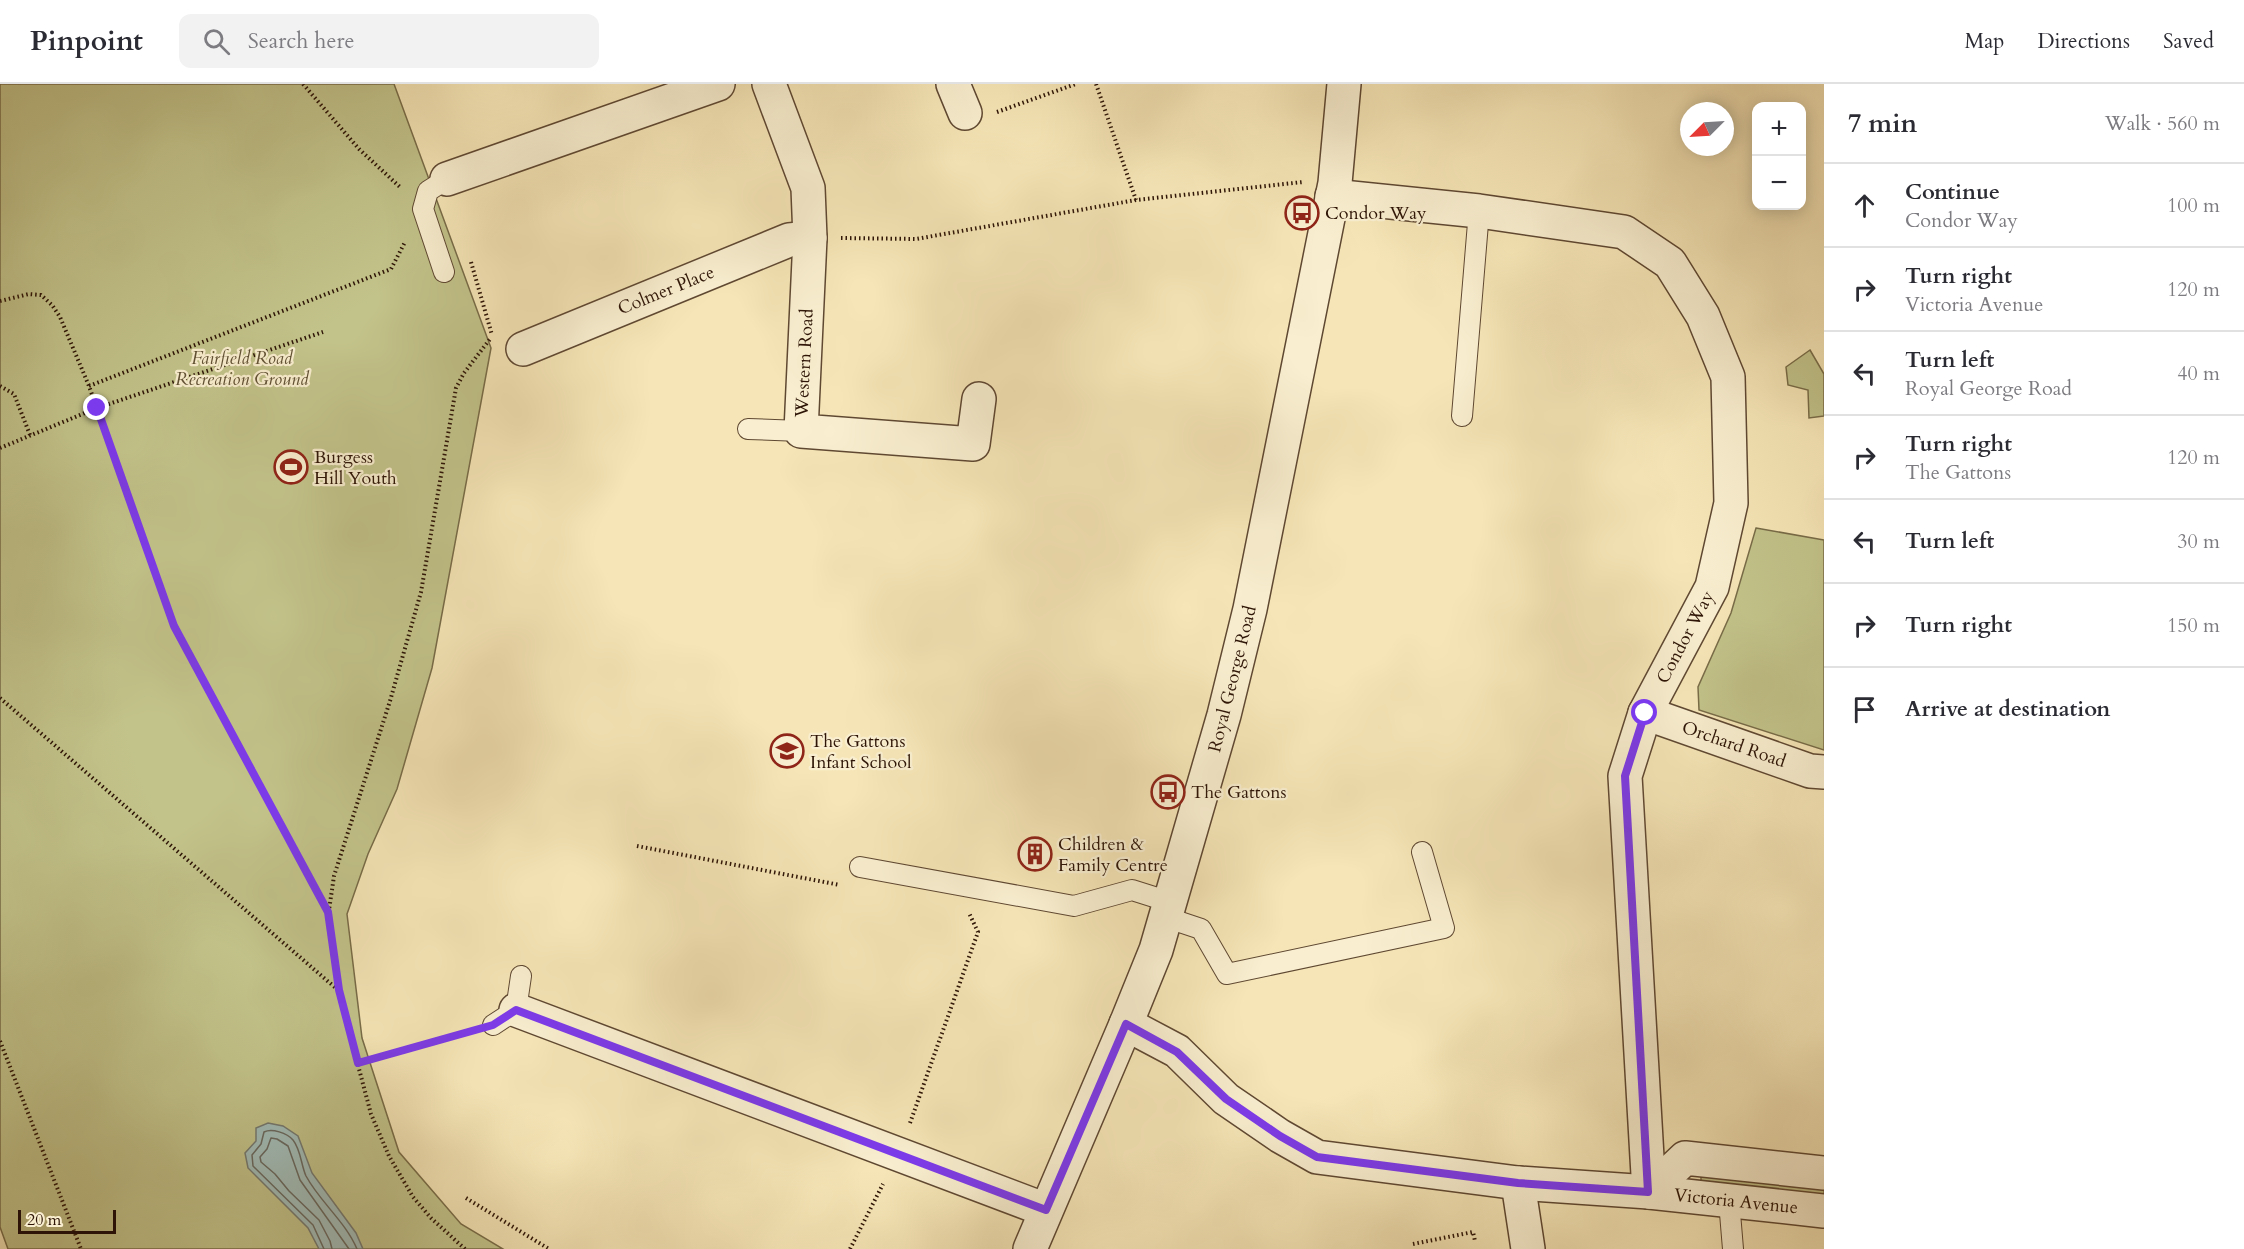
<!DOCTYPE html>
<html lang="en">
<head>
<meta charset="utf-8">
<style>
  :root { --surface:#fff; --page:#f2f2f3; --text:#2b2b33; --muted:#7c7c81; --line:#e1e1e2 }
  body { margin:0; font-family:Cardo,serif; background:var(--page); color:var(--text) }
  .controls { position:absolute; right:18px; top:18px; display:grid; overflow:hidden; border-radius:12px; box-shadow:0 3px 15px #0003 }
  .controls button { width:54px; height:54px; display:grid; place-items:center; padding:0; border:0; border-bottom:2px solid var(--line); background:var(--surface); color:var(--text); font:30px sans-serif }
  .compass { position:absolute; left:1680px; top:18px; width:54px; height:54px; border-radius:50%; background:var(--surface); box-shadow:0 3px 15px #0003; rotate:246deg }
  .scale { position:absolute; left:18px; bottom:15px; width:98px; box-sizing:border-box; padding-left:6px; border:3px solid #2d1406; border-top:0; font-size:16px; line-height:21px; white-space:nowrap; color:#2d1406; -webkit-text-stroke:4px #f9efd0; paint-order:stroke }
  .stop { position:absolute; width:18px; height:18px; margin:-14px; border:4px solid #7c3aed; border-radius:50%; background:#fff }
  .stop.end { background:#7c3aed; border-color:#fff; box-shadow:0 2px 6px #0008 }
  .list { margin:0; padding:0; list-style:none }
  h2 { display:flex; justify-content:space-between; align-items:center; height:78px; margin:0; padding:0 24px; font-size:26px }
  h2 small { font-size:20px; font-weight:400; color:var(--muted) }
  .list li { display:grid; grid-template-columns:39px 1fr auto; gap:18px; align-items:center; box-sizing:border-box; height:84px; padding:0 24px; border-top:2px solid var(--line) }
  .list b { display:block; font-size:22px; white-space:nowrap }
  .list p { margin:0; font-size:20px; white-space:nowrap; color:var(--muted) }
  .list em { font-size:20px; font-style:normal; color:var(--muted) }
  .icon { flex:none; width:33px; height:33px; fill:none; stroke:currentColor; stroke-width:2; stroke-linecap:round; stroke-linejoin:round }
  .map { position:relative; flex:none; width:1824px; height:1165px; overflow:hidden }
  header { display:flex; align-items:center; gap:36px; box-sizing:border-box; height:84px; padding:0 30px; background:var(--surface); border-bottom:2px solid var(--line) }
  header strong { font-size:28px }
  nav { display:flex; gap:33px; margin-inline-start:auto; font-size:21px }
  .search { width:420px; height:54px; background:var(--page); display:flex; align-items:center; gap:15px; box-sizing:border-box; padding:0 21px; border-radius:12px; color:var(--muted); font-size:22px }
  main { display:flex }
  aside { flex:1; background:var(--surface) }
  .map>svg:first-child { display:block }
  .green { fill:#c2c38a; stroke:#786c48; stroke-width:1.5 }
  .water { fill:#a1bdb9; stroke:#737971; stroke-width:1.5 }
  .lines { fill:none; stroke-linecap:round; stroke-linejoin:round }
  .shore { stroke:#676860; stroke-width:1.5 }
  .service-casing { stroke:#5f4832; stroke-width:22 }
  .minor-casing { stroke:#5f4832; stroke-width:36 }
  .tertiary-casing { stroke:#5f4832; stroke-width:36 }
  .path { stroke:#2d1406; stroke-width:4; stroke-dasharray:1.5 3; stroke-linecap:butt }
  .service { stroke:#f9efd0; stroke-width:20 }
  .minor { stroke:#f9efd0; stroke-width:33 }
  .tertiary { stroke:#f9efd0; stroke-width:33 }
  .route { stroke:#7c3aed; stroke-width:8 }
  .labels { text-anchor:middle; stroke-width:4.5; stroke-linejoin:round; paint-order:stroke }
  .poi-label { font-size:18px; fill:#2d1406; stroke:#f9efd0; text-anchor:start }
  .street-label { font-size:18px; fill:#2d1406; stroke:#f9efd0 }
  .park-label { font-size:18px; font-style:italic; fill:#615134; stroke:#f9efd0 }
</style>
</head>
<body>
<header>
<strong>Pinpoint</strong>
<div class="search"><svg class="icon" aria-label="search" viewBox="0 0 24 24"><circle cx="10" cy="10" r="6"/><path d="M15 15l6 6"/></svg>Search here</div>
<nav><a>Map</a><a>Directions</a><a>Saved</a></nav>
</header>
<main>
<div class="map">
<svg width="1824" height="1165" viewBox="0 0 1824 1165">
  <rect width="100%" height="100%" fill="#f6e6b7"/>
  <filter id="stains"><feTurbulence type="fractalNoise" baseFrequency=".00333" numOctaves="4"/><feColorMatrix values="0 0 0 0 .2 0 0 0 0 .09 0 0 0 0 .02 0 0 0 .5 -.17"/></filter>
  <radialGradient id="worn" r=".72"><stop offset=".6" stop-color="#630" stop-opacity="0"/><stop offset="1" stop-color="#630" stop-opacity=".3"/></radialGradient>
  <g class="green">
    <polygon points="0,0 394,0 491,264 432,584 397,705 368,770 347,830 362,954 399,1068 461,1140 503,1165 8,1165 0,1143"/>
    <polygon points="1810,266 1824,290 1824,332 1809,334 1808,306 1788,301 1786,283"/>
    <polygon points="1756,444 1824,456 1824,666 1699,626 1698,603 1731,529"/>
    <polygon points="1701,1090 1824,1103 1824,1112 1701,1099"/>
  </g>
  <polygon class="water" points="268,1039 283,1042 298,1052 312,1089 356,1149 363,1165 319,1165 308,1144 248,1084 245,1069 256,1057 256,1044"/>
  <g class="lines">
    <g class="shore">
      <path d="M324,1165L313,1141L253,1082L252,1071L261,1060L264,1048C272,1044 287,1049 293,1056C301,1066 301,1081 306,1092C320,1118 345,1137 357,1165"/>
      <polyline points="332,1165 330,1157 319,1136 289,1107 275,1090 261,1078 260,1073 267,1065 271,1054 277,1055 288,1062 300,1096 349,1165"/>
    </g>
    <defs>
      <g id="service">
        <polyline points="444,188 423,125 428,107 447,95"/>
        <polyline points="1462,332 1479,127"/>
        <polyline points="748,345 801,347"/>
        <polyline points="860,783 1074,822 1132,806 1170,818"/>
        <polyline points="1165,833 1201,845 1227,890 1444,844 1422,768"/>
        <polyline points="493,941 516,926 521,892"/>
        <polyline points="1729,1117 1733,1165"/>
      </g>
      <g id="minor">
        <polyline points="769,0 808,104 810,154 801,347 973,360 979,315"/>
        <polyline points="953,0 965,29"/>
        <polyline points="447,95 718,0"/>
        <polyline points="1332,112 1479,127 1624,148 1670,179 1703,232 1728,293 1731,419 1712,503 1645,629 1625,692 1649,1108"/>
        <polyline points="523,265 789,156 810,154"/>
        <polyline points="1645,629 1810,687 1824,688"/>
        <polyline points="516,926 1046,1126"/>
        <polyline points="1126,940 1177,967 1226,1015 1280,1052 1317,1073 1518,1099 1649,1108 1824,1127"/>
        <polyline points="1518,1099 1528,1165"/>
        <polyline points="1649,1108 1685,1074 1824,1089"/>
      </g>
      <polyline id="tertiary" points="1030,1165 1126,940 1156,866 1224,631 1250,525 1335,99 1344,0"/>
    </defs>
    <use href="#service" class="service-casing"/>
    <use href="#minor" class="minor-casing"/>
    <use href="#tertiary" class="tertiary-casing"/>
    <g class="path">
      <polyline points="303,0 359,65 401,104"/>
      <polyline points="1096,0 1136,116"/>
      <polyline points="997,28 1076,0"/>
      <polyline points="841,154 916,155 1136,116 1303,98"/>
      <polyline points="471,178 492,251"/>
      <polyline points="0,217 29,210 41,211 52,221 60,233 89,302 174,541 328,827"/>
      <polyline points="0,302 14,310 30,351"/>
      <polyline points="89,302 391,185 405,158"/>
      <polyline points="0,364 97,324 323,248"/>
      <polyline points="0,614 338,906"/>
      <polyline points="637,762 840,801"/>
      <polyline points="0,957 81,1165"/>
      <polyline points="358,979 470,947"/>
      <polyline points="910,1039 978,848 969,829"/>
      <polyline points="466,1114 549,1165"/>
      <polyline points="1413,1160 1473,1148 1475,1157"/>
      <polyline points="465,1165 431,1134 413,1113 389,1072 371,1030 338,906 328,833 334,792 390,617 421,508 456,304 464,289 490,255"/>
      <polyline points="850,1165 883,1100"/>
    </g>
    <use href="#service" class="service"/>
    <use href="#minor" class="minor"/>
    <use href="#tertiary" class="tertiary"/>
  </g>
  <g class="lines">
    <polyline class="route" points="97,324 174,542 328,828 339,906 358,979 493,941 516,926 1046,1126 1126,940 1177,968 1226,1015 1280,1052 1317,1073 1518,1099 1648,1108 1625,692 1645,629"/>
  </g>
  <defs>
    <symbol id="bus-ring" viewBox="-11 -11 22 22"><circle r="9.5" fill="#f9efd0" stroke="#8f2418" stroke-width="1.5"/><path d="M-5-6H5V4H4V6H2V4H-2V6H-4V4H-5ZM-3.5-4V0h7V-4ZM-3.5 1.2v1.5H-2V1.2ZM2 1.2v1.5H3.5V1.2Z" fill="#8f2418"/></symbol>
    <symbol id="stadium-ring" viewBox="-11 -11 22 22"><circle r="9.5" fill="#f9efd0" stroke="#8f2418" stroke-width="1.5"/><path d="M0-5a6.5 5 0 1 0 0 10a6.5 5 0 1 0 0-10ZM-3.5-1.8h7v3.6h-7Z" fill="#8f2418"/></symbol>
    <symbol id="school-ring" viewBox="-11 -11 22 22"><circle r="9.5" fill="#f9efd0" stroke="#8f2418" stroke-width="1.5"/><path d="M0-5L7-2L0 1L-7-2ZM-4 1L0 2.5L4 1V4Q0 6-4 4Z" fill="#8f2418"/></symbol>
    <symbol id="building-ring" viewBox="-11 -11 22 22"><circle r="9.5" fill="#f9efd0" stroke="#8f2418" stroke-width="1.5"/><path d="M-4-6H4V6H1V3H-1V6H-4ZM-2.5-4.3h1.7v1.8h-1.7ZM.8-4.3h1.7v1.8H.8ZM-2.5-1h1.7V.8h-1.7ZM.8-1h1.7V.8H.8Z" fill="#8f2418"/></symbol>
  </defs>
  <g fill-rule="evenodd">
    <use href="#bus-ring" x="1283" y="110" width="38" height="38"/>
    <use href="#stadium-ring" x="272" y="364" width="38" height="38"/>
    <use href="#school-ring" x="768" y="648" width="38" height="38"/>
    <use href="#bus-ring" x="1149" y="689" width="38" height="38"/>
    <use href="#building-ring" x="1016" y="751" width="38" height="38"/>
  </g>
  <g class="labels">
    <g class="poi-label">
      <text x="1325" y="135">Condor Way</text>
      <text x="314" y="379">Burgess<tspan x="314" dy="21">Hill Youth</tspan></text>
      <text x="810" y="663">The Gattons<tspan x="810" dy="21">Infant School</tspan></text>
      <text x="1191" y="714">The Gattons</text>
      <text x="1058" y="766">Children &amp;<tspan x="1058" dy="21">Family Centre</tspan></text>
    </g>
    <g class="street-label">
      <text transform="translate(666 206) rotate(-22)" y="6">Colmer Place</text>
      <text transform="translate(804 279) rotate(-87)" y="6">Western Road</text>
      <text transform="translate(1685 553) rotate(-62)" y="6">Condor Way</text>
      <text transform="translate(1232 595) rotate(-76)" y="6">Royal George Road</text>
      <text transform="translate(1734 660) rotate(19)" y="6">Orchard Road</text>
      <text transform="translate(1736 1117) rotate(6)" y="6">Victoria Avenue</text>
    </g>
    <g class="park-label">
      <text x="242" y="280">Fairfield Road<tspan x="242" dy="21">Recreation Ground</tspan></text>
    </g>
  </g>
  <rect width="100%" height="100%" filter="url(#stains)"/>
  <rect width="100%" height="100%" fill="url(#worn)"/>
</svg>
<div class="controls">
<button>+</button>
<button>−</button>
</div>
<svg class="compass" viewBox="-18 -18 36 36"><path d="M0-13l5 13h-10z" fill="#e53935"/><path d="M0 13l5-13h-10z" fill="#7c7c81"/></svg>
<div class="scale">20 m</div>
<div class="stop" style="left:1645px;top:629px"></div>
<div class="stop end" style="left:97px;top:324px"></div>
</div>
<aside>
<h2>7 min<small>Walk · 560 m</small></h2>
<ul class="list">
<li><svg class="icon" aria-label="ahead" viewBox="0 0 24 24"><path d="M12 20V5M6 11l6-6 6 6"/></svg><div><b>Continue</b><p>Condor Way</p></div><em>100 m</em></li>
<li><svg class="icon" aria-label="right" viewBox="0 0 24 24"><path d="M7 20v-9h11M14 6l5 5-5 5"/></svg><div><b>Turn right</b><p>Victoria Avenue</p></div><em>120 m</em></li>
<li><svg class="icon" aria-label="left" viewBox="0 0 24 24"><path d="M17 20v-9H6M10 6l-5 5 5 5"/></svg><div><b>Turn left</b><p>Royal George Road</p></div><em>40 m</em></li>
<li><svg class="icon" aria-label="right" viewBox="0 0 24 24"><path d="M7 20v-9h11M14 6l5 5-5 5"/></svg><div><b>Turn right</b><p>The Gattons</p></div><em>120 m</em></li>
<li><svg class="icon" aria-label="left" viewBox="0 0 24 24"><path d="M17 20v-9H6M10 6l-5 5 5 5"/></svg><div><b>Turn left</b></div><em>30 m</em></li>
<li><svg class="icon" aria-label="right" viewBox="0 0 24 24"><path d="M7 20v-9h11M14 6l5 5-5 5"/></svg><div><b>Turn right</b></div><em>150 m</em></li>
<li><svg class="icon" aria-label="arrive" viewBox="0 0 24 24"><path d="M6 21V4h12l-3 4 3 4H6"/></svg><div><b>Arrive at destination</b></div></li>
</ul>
</aside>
</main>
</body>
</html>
